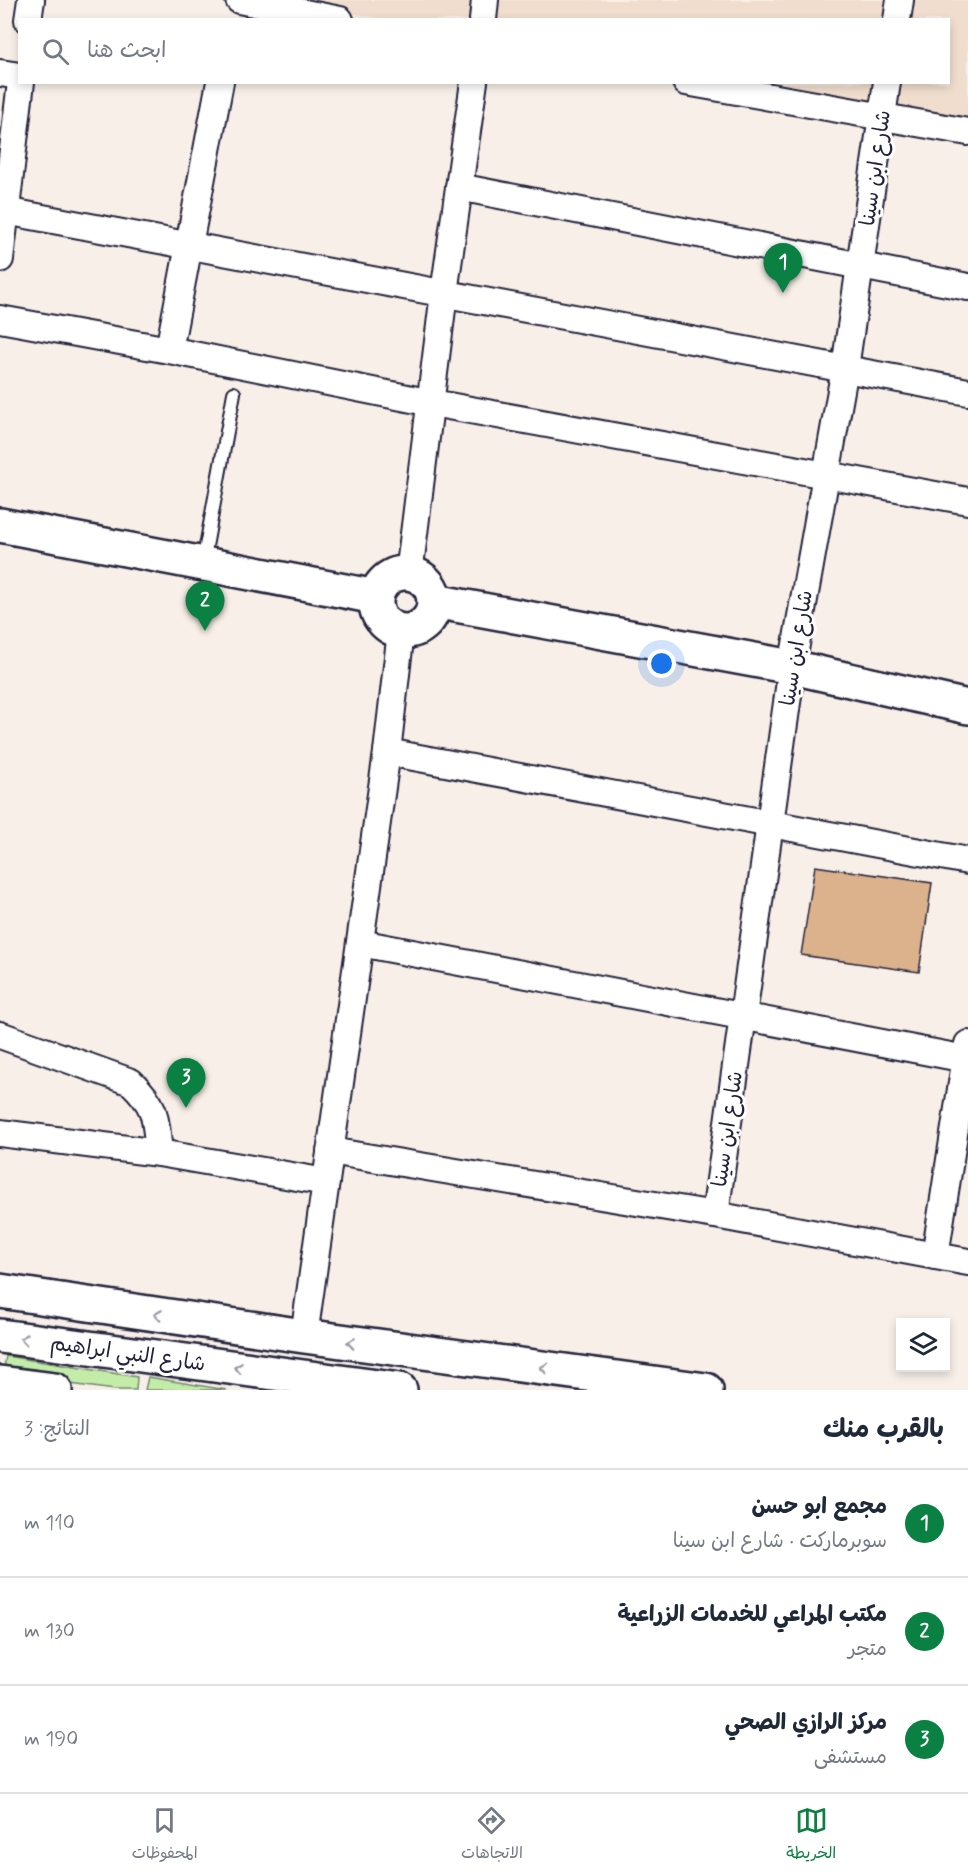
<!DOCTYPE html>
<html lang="ar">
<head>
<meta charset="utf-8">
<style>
  :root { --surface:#fff; --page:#f2f2f3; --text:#1f2937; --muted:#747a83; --line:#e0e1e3; --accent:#0b8043 }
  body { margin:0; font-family:Mynerve,"Playpen Sans Arabic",sans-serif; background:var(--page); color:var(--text); direction:rtl }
  .controls { position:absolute; right:18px; bottom:18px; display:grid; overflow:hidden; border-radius:0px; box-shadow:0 3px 9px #0003 }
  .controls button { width:54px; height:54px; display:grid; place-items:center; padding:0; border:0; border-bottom:2px solid var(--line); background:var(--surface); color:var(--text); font:30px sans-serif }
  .you { position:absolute; left:662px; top:664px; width:21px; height:21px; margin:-15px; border:4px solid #fff; border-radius:50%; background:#1a73e8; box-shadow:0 0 0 9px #1a73e833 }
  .badge { display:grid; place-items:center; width:39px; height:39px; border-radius:50%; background:var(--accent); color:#fff; font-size:20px; font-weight:700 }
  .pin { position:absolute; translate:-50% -50px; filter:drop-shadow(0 2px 3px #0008) }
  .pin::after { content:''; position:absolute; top:32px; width:21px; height:18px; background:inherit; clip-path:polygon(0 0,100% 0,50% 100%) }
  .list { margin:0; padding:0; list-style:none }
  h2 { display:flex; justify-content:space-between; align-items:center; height:78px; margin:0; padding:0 24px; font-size:26px }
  h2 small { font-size:20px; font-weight:400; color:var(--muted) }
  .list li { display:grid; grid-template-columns:39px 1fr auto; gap:18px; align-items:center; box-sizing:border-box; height:108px; padding:0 24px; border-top:2px solid var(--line) }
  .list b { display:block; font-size:22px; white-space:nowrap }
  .list p { margin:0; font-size:20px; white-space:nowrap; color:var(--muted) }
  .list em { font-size:20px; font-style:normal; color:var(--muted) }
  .icon { flex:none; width:33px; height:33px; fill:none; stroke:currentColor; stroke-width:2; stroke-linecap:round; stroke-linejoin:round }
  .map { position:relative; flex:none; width:968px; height:1390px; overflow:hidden; direction:ltr }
  .search { position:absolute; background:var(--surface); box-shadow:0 3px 9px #0003; left:18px; right:18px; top:18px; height:66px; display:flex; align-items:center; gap:15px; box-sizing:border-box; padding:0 21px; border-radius:0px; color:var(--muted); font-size:22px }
  .sheet { height:402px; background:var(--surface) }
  nav { display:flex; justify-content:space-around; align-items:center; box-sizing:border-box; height:84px; border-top:2px solid var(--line); background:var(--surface); font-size:16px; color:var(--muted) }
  nav a { display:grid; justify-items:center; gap:3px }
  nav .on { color:var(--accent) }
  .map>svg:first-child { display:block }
  .built { fill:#f0ddcd }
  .green { fill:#c3eca8; stroke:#728772; stroke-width:1.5 }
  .building { fill:#dcb28d; stroke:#22223b; stroke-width:1.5 }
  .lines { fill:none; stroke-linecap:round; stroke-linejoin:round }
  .lane-casing { stroke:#22223b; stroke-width:16 }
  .street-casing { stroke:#22223b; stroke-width:30 }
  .secondary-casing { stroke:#22223b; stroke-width:38 }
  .primary-casing { stroke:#22223b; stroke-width:38 }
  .lane { stroke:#fff; stroke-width:12 }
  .street { stroke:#fff; stroke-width:26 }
  .secondary { stroke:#fff; stroke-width:33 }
  .primary { stroke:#fff; stroke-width:33 }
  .oneway { stroke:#9c9ca7 }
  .labels { text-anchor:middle; stroke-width:6; stroke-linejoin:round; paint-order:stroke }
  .street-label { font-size:21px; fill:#22223b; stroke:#fff }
</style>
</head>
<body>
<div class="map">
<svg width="968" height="1390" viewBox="0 0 968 1390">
  <rect width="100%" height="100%" fill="#f8f0e8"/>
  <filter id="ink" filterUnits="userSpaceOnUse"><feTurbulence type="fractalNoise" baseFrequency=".0167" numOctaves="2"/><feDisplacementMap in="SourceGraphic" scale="12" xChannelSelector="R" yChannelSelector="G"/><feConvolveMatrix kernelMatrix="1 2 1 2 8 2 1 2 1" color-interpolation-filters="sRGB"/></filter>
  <g filter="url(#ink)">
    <polygon class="built" points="281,0 968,0 968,124 736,83 948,82 948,20 389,20"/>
    <g class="green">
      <polygon points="6,1356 137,1377 136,1390 115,1390 3,1375"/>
      <polygon points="148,1377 227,1390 145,1390"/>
    </g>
    <polygon class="building" points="815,866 932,883 919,972 801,955"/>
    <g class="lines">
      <defs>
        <polyline id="lane" points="203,563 234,393"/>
        <g id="street">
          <polyline points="239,0 340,20"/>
          <polyline points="28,20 31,0"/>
          <polyline points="483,20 485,0"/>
          <polyline points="897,20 900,0"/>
          <polyline points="0,73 20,76"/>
          <polyline points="686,82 968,132"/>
          <polyline points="459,187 968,287"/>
          <polyline points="0,210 968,392"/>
          <polyline points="0,259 21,82"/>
          <polyline points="0,319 169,350 432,403 968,501"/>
          <polyline points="169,350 220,82"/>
          <polyline points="409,574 444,293 474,82"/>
          <polyline points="387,752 968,861"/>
          <polyline points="360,943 966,1059"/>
          <path d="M0,1035L131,1082C158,1108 155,1118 159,1153"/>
          <polyline points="0,1133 159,1153 326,1182"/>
          <polyline points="330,1151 715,1215 968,1262"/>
          <polyline points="715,1215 792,667 845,368 887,82"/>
          <polyline points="935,1256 968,1044"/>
          <polyline points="304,1336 387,752 401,631"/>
        </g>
        <g id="secondary">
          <polyline points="0,525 376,597"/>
          <circle cx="405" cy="602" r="29"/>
          <polyline points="434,601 792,667 968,707"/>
          <polyline points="0,1291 304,1336 706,1390"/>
        </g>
        <g id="primary">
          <polyline points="0,1336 400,1390"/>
          <polyline points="0,1383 55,1390"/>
        </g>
      </defs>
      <use href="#lane" class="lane-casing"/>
      <use href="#street" class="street-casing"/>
      <use href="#secondary" class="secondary-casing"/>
      <use href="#primary" class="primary-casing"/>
      <use href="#lane" class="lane"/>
      <use href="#street" class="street"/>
      <use href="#secondary" class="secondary"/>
      <use href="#primary" class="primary"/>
    </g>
    <defs><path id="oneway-chevron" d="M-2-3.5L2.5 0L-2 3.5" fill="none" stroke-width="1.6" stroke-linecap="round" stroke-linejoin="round" transform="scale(1.5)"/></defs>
    <g class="oneway">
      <use href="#oneway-chevron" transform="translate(158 1315) rotate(-172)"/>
      <use href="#oneway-chevron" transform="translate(24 1339) rotate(-172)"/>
      <use href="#oneway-chevron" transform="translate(351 1343) rotate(-172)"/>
      <use href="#oneway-chevron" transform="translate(238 1368) rotate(-172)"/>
      <use href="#oneway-chevron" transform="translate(544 1368) rotate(-172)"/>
    </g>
  </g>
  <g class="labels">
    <g class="street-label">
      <text transform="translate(875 168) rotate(-82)" y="7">شارع ابن سينا</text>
      <text transform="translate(796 648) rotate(-81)" y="7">شارع ابن سينا</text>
      <text transform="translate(727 1129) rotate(-82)" y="7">شارع ابن سينا</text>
      <text transform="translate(128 1353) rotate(8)" y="7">شارع النبي ابراهيم</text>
    </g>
  </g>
</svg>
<div class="controls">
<button><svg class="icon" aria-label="layers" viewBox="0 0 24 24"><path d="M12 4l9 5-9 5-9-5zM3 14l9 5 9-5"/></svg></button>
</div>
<div class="you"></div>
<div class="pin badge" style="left:783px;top:293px">1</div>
<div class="pin badge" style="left:205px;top:631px">2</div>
<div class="pin badge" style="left:186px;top:1108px">3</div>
<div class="search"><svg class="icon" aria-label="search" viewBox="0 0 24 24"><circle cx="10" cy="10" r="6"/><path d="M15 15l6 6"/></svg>ابحث هنا</div>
</div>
<section class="sheet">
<h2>بالقرب منك<small>النتائج: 3</small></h2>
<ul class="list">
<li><span class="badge">1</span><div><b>مجمع ابو حسن</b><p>سوبرماركت · شارع ابن سينا</p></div><em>110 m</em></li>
<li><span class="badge">2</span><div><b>مكتب المراعي للخدمات الزراعية</b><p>متجر</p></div><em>130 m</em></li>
<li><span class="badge">3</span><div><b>مركز الرازي الصحي</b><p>مستشفى</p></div><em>190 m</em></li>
</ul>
</section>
<nav>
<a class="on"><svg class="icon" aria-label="map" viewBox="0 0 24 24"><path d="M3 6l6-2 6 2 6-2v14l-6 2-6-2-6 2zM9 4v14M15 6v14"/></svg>الخريطة</a>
<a><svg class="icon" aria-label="directions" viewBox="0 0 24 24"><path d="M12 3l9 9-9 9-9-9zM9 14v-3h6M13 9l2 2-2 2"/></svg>الاتجاهات</a>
<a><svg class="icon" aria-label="saved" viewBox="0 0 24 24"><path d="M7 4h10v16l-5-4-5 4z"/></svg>المحفوظات</a>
</nav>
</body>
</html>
